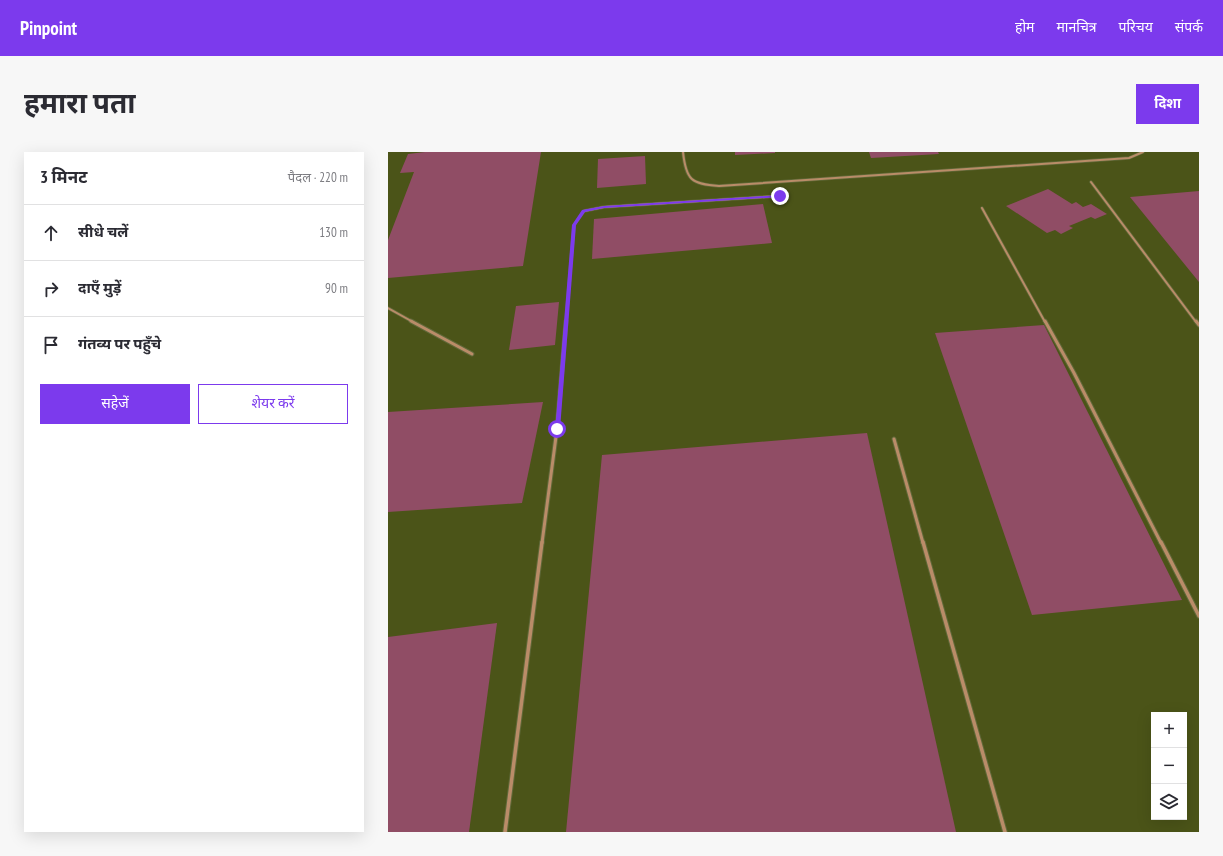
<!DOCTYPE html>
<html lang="hi">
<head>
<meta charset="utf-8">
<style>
  :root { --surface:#fff; --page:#f7f7f7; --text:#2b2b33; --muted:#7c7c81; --line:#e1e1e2; --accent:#7c3aed }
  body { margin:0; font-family:"PT Sans Narrow","Noto Sans Devanagari",sans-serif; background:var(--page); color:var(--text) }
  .controls { position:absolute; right:12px; bottom:12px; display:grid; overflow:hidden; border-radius:0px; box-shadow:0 4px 16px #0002 }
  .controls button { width:36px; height:36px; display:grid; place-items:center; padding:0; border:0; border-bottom:1px solid var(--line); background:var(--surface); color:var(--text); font:20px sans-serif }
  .stop { position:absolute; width:12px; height:12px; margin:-9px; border:3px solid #7c3aed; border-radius:50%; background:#fff }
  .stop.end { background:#7c3aed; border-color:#fff; box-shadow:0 1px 4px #0008 }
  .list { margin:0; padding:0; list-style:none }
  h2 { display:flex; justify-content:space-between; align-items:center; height:52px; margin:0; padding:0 16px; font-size:17px }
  h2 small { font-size:13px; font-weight:400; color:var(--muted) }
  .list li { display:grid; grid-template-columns:26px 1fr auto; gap:12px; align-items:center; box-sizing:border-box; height:56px; padding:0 16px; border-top:1px solid var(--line) }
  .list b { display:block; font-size:15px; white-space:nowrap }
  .list em { font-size:13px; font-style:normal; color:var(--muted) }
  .actions { display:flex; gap:8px; padding:12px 16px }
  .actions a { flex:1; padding:9px 0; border:1px solid var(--accent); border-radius:0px; text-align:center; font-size:14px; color:var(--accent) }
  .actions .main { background:var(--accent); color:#fff }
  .icon { flex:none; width:22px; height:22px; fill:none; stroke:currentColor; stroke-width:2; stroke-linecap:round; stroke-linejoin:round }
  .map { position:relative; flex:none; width:811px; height:680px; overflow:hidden; border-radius:0px }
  header { display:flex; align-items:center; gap:24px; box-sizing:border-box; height:56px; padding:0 20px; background:var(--accent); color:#fff }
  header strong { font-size:19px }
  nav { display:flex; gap:22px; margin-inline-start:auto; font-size:14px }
  .intro { display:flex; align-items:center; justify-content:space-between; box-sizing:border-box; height:96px; padding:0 24px }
  h1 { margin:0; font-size:28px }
  .button { padding:10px 18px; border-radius:0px; background:var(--accent); color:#fff; font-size:14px; font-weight:700 }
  main { display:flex; gap:24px; padding:0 24px }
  aside { flex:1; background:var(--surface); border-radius:0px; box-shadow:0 4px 16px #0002 }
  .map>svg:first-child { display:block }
  .built { fill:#4b5418; fill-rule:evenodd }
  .building { fill:#904d65 }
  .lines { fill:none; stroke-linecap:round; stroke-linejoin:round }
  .service-far2-casing { stroke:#606939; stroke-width:3.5 }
  .service-far1-casing { stroke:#606939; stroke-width:5 }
  .service-casing { stroke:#606939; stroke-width:5.5 }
  .service-far2 { stroke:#ba8c68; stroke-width:2 }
  .service-far1 { stroke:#ba8c68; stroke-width:3 }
  .service { stroke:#ba8c68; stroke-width:3.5 }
  .route { fill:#7c3aed }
</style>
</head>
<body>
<header>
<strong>Pinpoint</strong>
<nav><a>होम</a><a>मानचित्र</a><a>परिचय</a><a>संपर्क</a></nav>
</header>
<div class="intro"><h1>हमारा पता</h1><a class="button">दिशा</a></div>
<main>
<aside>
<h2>3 मिनट<small>पैदल · 220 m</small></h2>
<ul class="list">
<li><svg class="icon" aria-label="ahead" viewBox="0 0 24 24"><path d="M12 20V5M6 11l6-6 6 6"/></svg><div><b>सीधे चलें</b></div><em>130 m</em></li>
<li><svg class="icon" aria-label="right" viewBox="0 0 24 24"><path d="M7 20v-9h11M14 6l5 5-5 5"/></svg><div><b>दाएँ मुड़ें</b></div><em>90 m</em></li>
<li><svg class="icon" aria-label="arrive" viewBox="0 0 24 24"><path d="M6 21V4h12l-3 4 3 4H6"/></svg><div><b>गंतव्य पर पहुँचे</b></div></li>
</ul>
<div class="actions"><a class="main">सहेजें</a><a>शेयर करें</a></div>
</aside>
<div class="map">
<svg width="811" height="680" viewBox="0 0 811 680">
  <rect width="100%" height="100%" fill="#414a16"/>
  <path class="built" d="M0,0H811V680H0ZM766,563H796V665H766Z"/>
  <g class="building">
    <polygon points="37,0 153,0 135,114 0,126 0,88 26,20 12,21 20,2"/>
    <polygon points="347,0 387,0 387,1 347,3"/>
    <polygon points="481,0 550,0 551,2 483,6"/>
    <polygon points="257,4 258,32 209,36 210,7"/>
    <polygon points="660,37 684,52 688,50 695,55 703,52 719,62 707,67 703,65 681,74 685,76 673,82 667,78 659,81 618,54"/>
    <polygon points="811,39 811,130 742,45"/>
    <polygon points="375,52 384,91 204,107 206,67"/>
    <polygon points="171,150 167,193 121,198 128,154"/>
    <polygon points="656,173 794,448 644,463 547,181"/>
    <polygon points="155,250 134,351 0,360 0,260"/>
    <polygon points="479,281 568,680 178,680 214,303"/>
    <polygon points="109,471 81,680 0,680 0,485"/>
  </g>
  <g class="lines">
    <defs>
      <g id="service-far2">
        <path d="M295,0C298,28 303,32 331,34L741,6L755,0"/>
        <polyline points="703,30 808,170"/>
        <polyline points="594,56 657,170"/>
        <polyline points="0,156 25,170"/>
        <polyline points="178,170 186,73 196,59 216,55 392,44"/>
      </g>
      <g id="service-far1">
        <polyline points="23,169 84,202"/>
        <polyline points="657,169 686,221 773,391"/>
        <polyline points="808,169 811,173"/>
        <polyline points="506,287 535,391"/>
        <polyline points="154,391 169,277 178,169"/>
      </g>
      <g id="service">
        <polyline points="535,390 617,680"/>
        <polyline points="773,390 811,464"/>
        <polyline points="117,680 154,390"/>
      </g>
    </defs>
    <use href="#service-far2" class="service-far2-casing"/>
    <use href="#service-far1" class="service-far1-casing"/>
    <use href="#service" class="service-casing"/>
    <use href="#service-far2" class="service-far2"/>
    <use href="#service-far1" class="service-far1"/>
    <use href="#service" class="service"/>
  </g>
  <polygon class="route" points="392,43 394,45 216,56 197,60 188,73 172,277 171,279 167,279 184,73 194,58 216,54"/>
</svg>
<div class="controls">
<button>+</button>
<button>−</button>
<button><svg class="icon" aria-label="layers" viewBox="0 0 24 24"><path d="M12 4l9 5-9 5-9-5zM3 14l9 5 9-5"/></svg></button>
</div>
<div class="stop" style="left:169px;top:277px"></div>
<div class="stop end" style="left:392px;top:44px"></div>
</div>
</main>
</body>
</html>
